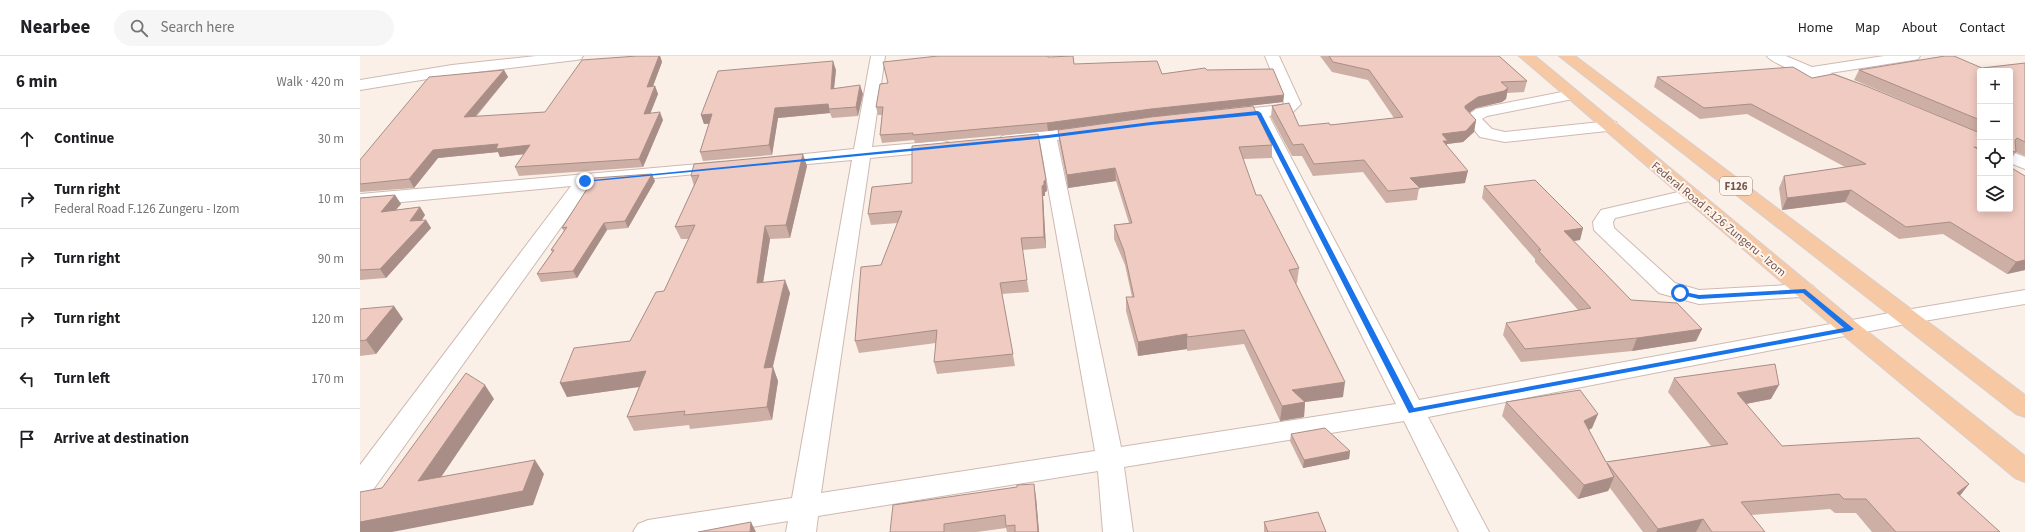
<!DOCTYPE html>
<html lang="en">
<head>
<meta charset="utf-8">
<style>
  :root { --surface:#fff; --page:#f6f6f6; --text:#202124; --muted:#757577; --line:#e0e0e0 }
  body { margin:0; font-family:"Source Sans 3",sans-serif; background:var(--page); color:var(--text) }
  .controls { position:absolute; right:12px; top:12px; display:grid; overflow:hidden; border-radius:4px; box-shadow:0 2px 10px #0003 }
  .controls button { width:36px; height:36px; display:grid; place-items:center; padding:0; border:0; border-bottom:1px solid var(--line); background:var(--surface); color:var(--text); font:20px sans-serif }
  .stop { position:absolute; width:12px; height:12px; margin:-9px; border:3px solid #1a73e8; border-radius:50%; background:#fff }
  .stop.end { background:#1a73e8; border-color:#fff; box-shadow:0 1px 4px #0008 }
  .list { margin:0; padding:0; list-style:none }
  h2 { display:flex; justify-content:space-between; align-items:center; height:52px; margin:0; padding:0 16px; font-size:17px }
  h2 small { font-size:13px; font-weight:400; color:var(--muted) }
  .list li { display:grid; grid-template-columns:26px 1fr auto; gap:12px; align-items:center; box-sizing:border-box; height:60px; padding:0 16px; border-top:1px solid var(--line) }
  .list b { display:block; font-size:15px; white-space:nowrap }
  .list p { margin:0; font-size:13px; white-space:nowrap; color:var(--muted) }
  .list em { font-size:13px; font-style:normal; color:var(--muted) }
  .icon { flex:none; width:22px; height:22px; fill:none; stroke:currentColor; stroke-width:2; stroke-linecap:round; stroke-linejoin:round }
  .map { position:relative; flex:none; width:1665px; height:476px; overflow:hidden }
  header { display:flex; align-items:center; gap:24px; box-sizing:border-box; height:56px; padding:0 20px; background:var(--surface); border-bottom:1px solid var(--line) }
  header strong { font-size:19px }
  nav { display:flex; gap:22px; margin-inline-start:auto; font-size:14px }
  .search { width:280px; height:36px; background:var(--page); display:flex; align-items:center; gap:10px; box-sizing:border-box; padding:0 14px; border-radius:22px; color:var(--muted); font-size:15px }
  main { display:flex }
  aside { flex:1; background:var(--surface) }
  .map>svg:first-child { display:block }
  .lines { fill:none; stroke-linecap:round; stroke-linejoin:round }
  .minor-casing { stroke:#cfb9b1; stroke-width:2 }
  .major-casing { stroke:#d8cfcd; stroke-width:2 }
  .minor { fill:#fff; fill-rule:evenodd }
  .major { fill:#f6c8a4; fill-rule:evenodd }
  .wall { fill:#ceafa6 }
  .shaded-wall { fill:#a88e87 }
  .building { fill:#f0cbc1; stroke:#a88e87 }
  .route { fill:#1a73e8 }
  .labels { text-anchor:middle; stroke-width:4; stroke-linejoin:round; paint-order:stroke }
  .shield { fill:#fef5ee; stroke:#9e847d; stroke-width:1 }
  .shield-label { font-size:11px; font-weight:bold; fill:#75544d }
  .street-label { font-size:12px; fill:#75544d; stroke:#fef5ee }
</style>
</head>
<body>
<header>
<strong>Nearbee</strong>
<div class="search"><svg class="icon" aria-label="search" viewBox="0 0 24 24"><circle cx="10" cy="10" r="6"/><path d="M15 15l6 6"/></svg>Search here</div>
<nav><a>Home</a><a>Map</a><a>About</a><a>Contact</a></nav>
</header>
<main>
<aside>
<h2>6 min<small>Walk · 420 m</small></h2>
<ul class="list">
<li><svg class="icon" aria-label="ahead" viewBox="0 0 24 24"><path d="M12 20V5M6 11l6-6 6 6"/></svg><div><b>Continue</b></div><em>30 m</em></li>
<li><svg class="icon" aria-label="right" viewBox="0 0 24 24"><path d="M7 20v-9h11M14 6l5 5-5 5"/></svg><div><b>Turn right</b><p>Federal Road F.126 Zungeru - Izom</p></div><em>10 m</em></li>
<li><svg class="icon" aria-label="right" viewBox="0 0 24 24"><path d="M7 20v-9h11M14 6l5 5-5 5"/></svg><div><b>Turn right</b></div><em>90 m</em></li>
<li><svg class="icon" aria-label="right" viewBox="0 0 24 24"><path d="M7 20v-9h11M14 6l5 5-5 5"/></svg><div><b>Turn right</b></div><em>120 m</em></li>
<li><svg class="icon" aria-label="left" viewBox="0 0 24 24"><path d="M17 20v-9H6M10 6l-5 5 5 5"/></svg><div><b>Turn left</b></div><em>170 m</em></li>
<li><svg class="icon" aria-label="arrive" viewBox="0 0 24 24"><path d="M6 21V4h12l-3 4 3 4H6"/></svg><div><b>Arrive at destination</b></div></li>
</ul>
</aside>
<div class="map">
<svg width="1665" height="476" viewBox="0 0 1665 476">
  <rect width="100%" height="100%" fill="#fbf0e8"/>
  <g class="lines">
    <defs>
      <g id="minor">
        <polygon points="176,0 223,0 221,3 216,4 92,19 0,34 0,24 92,9"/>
        <polygon points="511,0 525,0 512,91 582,85 588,86 591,90 588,94 582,95 510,102 461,437 735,395 680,86 648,89 642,88 639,84 642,80 648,79 728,71 734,72 737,76 734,80 697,84 761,391 1036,348 893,62 867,65 861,64 859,60 861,56 867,55 922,49 924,47 905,0 919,0 941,48 933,56 909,60 1059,344 1546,254 1665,234 1665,248 1546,268 1068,361 1129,476 1099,476 1044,365 764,411 773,476 743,476 738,415 458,460 456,476 426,476 428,465 362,476 273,476 278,468 288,464 432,442 492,104 415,111 409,110 406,106 409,102 415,101 494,93"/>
        <path d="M1407,0H1426L1452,11L1524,0H1560L1558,3L1553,4L1470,17L1496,27L1498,30L1496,33L1490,35C1476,31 1413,10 1407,0Z"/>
        <polygon points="1212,34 1218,36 1220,39 1218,42 1127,60 1122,63 1132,73 1145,76 1250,65 1256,66 1258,70 1256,74 1145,86 1120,81 1104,62 1116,53"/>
        <polygon points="1650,95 1665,101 1665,113 1650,107"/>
        <polygon points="361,106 367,107 370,111 367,115 232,128 10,438 0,441 0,409 211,130 0,150 0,138"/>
        <polygon points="1331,133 1338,135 1340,139 1338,143 1255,162 1253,166 1254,172 1315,227 1339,234 1445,228 1453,230 1456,235 1453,240 1339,248 1299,237 1234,174 1233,166 1241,154"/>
      </g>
      <g id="major">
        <polygon points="1159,0 1175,0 1498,268 1665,400 1665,426 1655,422 1482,278"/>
        <polygon points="1199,0 1215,0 1665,339 1665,361 1656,358"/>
      </g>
    </defs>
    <use href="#minor" class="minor-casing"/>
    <use href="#major" class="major-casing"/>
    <use href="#minor" class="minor"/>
    <use href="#major" class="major"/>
  </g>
  <g class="wall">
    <polygon points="299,0 300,0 302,6 293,30 295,30 298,38 290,57 303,64 283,111 159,120 155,111 164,98 140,101 138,96 78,102 54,132 0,136 0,104 144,14 148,21 116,61 185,56"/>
    <polygon points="960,0 1139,0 1167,25 1164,36 1147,37 1146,43 1142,46 1116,52 1109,56 1116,64 1114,76 1103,86 1087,88 1087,90 1105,127 1059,132 1057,144 1026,147 1003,116 953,120 942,100 932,100 911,61 912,50 939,70 970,69 1034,62 1008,24 972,16"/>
    <polygon points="690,1 714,8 802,18 847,14 924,39 923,46 791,61 688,75 555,87 554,84 522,87 520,79 522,59 518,59 516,51"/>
    <polygon points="1665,7 1665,100 1656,96 1650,105 1650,15 1620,15 1620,77 1494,24 1499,14 1622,12"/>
    <polygon points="476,14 474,32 503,38 498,60 472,62 470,57 418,62 412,99 343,105 340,96 349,68 344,68 341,59"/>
    <polygon points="1297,21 1452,22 1620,77 1620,153 1665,120 1665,214 1647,218 1583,178 1539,183 1485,146 1422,154 1419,132 1424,120 1485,111 1387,58 1340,63 1294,31"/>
    <polygon points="698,74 912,89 912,102 883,103 896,139 939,212 937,227 936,227 983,341 945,346 944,361 920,365 884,288 827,295 827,293 778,300 766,255 766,241 772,241 765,209 754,183 754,169 769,167 756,125 708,132 699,86"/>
    <polygon points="447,110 430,182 410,183 403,226 430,237 413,311 418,325 412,364 330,373 329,369 274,375 267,361 279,331 207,341 200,327 270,285 304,235 329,183 321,183 315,171 334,130 331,120"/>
    <polygon points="686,124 687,135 685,136 685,140 683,140 686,192 662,194 669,236 642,238 655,310 577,318 574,306 576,287 499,297 495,285 521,209 538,167 511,169 508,158"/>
    <polygon points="295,125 268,172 247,174 217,222 181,226 177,218 192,196 191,194 204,175 202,172"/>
    <polygon points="1124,130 1223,172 1220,184 1213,185 1271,244 1342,273 1336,285 1272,295 1161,306 1143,279 1146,267 1218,254 1175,206 1175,203 1122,142"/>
    <polygon points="35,139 41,148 35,154 60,151 65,159 62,164 66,164 71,172 26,222 0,224 0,142"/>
    <polygon points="0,253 43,263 16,298 0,300"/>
    <polygon points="1314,322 1411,343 1386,348 1422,390 1609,428 1600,440 1640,476 1512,476 1496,457 1475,457 1470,453 1391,459 1405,476 1283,476 1250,432 1248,435 1218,443 1142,360 1146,346 1238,358 1232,372 1229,374 1246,406 1351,390 1308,336"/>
    <polygon points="931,378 990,395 989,403 943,412 930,385"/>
    <polygon points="676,441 679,476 647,476 646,472 617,476 530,476"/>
    <polygon points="904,466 966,476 904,476"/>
  </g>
  <g class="shaded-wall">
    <polygon points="299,0 300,0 302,6 290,38 287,31"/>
    <polygon points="473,5 476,14 473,42 471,33"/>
    <polygon points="144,14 148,21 108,69 104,61"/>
    <polygon points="500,29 503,38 498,60 496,51"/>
    <polygon points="295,30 298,38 287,66 284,58"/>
    <polygon points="1148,32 1146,43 1142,46 1116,52 1103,61 1105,50 1118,41"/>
    <polygon points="924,39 923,46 791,61 688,75 687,67 791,53"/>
    <polygon points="468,48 470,57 418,62 412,99 409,89 415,52"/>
    <polygon points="300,56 303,64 283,111 279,103"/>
    <polygon points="352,58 355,67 344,68 341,59"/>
    <polygon points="1116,64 1114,76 1103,86 1087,88 1086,96 1081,97 1082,78"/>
    <polygon points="138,88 170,89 174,97 140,101 138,96 78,102 54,132 49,123 73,94"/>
    <polygon points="443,98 447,110 430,182 426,169"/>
    <polygon points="755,112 756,125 708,132 707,119"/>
    <polygon points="1108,115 1105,127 1059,132 1050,122"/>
    <polygon points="292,118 295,125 268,172 265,165"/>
    <polygon points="686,124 687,135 685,136 685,140 683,140 686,192 684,181 682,130 684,125"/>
    <polygon points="1491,134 1485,146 1422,154 1427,142"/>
    <polygon points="35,139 41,148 27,165 21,156"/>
    <polygon points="60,151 65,159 55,174 50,165"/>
    <polygon points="66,164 71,172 26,222 20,213"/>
    <polygon points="244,167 247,174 217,222 213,215"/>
    <polygon points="405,170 410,183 401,240 397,227"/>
    <polygon points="1223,172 1220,184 1200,187 1204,175"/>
    <polygon points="1665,204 1665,214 1647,218 1656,206"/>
    <polygon points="425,224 430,237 409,326 404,312"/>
    <polygon points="34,250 43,263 16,298 6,284"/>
    <polygon points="1342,273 1336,285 1272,295 1277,282"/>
    <polygon points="827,278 827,293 778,300 778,286"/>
    <polygon points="413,311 418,325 412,364 407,351"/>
    <polygon points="286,315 293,329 207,341 200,327"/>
    <polygon points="985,326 983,341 945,346 944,361 920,365 922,350 932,334"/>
    <polygon points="125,329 134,343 69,439 58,425"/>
    <polygon points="1419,329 1411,343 1370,351 1377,337"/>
    <polygon points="1238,358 1232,372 1219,379 1224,365"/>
    <polygon points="990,395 989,403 943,412 944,404"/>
    <polygon points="175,404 184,418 173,449 32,476 0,476 0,466"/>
    <polygon points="1254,421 1248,435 1218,443 1224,429"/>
    <polygon points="674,428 676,441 679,476 678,476"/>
    <polygon points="1609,428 1597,443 1597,437"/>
    <polygon points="1343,463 1336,476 1296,476 1298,473"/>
    <polygon points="391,466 396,476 390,476"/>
  </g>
  <g class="building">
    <polygon points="277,0 299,0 287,31 295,30 284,58 300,56 279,103 155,111 170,89 136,93 138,88 73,94 49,123 0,128 0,104 69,21 144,14 104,61 185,56 222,4"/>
    <polygon points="578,0 688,0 688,1 713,0 714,8 797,5 802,18 845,12 847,14 913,13 924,39 791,53 687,67 553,79 553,77 520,79 523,51 516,51 520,28 528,27 523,6"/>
    <polygon points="969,0 1139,0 1167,25 1141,26 1148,32 1144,35 1118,41 1105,50 1105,52 1116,64 1106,75 1082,78 1088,85 1083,85 1108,115 1050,122 1060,132 1028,135 1004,104 954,108 943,88 933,89 912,50 929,47 939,70 969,67 970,69 1043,61 1009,14 973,6"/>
    <polygon points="1585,0 1594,0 1622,12 1665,7 1665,86 1657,82 1655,84 1656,96 1650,95 1650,15 1620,15 1620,64 1499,14"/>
    <polygon points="473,5 471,33 500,29 496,51 469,53 468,48 415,52 409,89 340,96 352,58 341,59 358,15"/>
    <polygon points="1433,11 1452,22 1473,18 1506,30 1620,77 1620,92 1614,91 1620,94 1620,153 1650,153 1650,111 1665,120 1665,204 1656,206 1590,166 1546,171 1491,134 1427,142 1424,120 1506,108 1391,48 1344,52 1297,21"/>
    <polygon points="893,50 912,89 879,91 896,139 901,139 939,212 929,214 985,326 932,334 945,346 922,350 884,274 827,281 827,278 778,286 766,241 774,241 764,195 754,169 772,167 755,112 707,119 698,74 791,61"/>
    <polygon points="678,78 686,124 684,125 684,129 682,130 684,181 661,182 667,224 640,227 653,298 574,306 577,274 495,285 501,211 521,209 542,155 508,158 512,131 552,127 552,90"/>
    <polygon points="443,98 426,169 405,170 397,227 425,224 404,312 413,311 407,351 324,359 325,355 267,361 286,315 200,327 214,292 270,285 296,236 304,235 335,169 315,171 339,119 331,120 334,108"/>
    <polygon points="292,118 265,165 244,167 213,215 177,218 194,194 191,194 207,171 202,172 234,122"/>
    <polygon points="1175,124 1223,172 1204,175 1271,244 1317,247 1342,273 1277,282 1165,293 1146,267 1231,252 1178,194 1181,194 1124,130"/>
    <polygon points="35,139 21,156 60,151 50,165 66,164 20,213 0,214 0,142"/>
    <polygon points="34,250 6,284 0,285 0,253"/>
    <polygon points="1415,308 1419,329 1377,337 1422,390 1559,382 1609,428 1597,437 1640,476 1536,476 1506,443 1484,443 1479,438 1381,446 1405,476 1352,476 1343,463 1298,473 1247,407 1254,421 1224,429 1146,346 1220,334 1238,358 1224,365 1246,406 1368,388 1314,322"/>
    <polygon points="106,317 125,329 58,425 175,404 163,435 0,466 0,436 22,432"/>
    <polygon points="965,372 990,395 944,404 931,378"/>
    <polygon points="674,428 678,476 655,476 655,469 646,470 645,459 584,468 584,476 530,476 533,449 657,431 657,429"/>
    <polygon points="958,456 966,476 908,476 904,466"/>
    <polygon points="391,466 390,476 338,476"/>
  </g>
  <polygon class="route" points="898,55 901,57 1054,352 1484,272 1443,237 1339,243 1318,238 1317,237 1320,235 1339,239 1445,233 1494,273 1490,275 1049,357 897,59 791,69 688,82 225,126 222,125 688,79 791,66"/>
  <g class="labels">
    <rect class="shield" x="1360" y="121" width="32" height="18" rx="3"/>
    <g class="shield-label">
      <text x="1376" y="134">F126</text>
    </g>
    <g class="street-label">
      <text transform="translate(1359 163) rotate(40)" y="4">Federal Road F.126 Zungeru - Izom</text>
    </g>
  </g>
</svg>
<div class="controls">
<button>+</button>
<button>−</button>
<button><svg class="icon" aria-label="locate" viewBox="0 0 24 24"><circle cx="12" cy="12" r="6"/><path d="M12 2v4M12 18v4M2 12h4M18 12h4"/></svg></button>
<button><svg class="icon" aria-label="layers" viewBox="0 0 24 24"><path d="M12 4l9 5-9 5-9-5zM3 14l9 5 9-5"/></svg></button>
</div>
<div class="stop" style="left:1320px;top:237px"></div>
<div class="stop end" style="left:225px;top:125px"></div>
</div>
</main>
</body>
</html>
